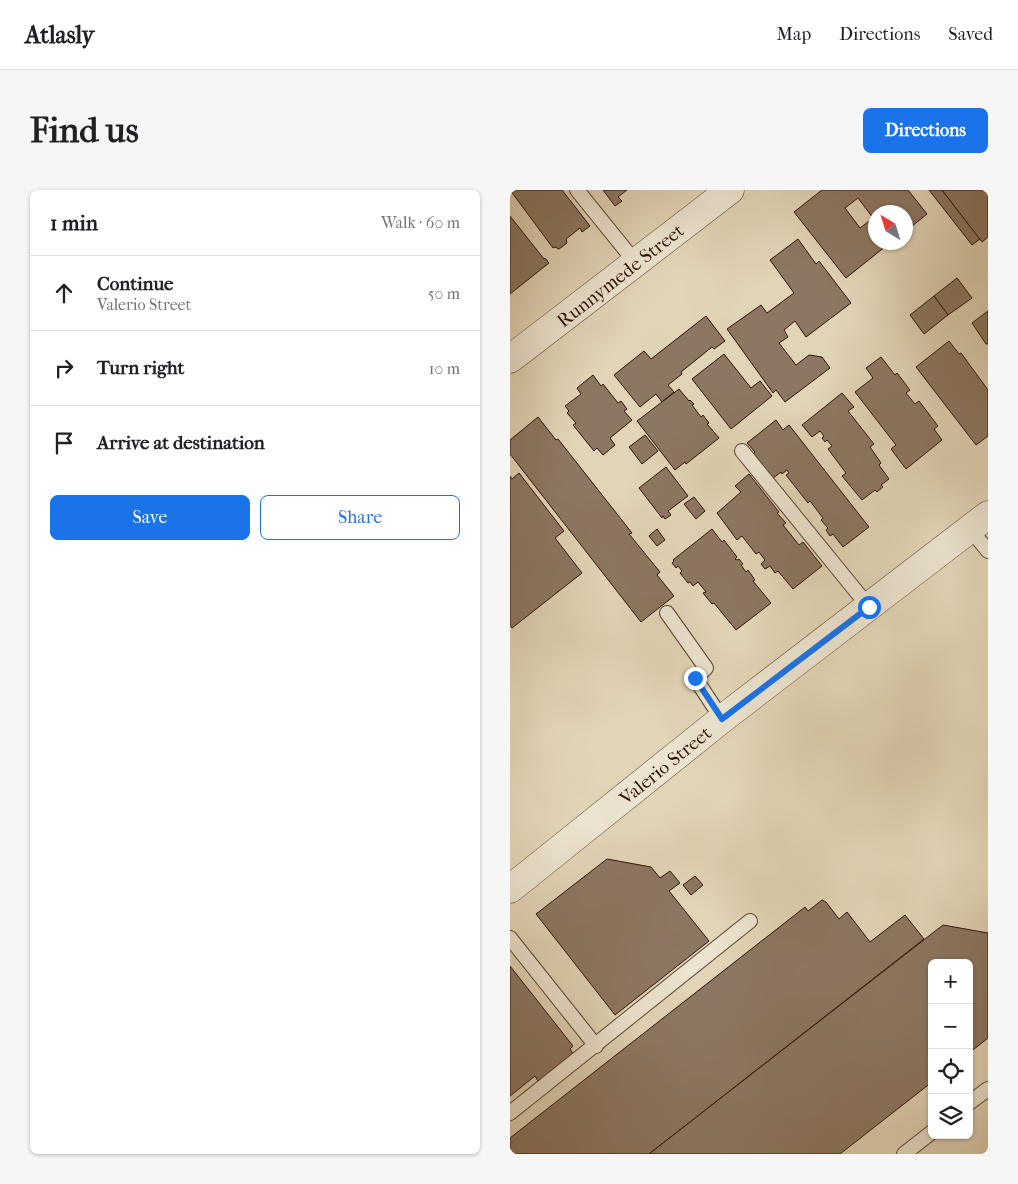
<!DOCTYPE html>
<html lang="en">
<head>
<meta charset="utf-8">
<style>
  :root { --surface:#fff; --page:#f6f6f6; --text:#202124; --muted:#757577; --line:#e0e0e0; --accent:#1a73e8 }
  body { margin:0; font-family:"IM FELL French Canon",serif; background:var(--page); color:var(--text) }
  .controls { position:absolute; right:15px; bottom:15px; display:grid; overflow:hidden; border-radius:8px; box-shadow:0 1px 4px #0004 }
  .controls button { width:45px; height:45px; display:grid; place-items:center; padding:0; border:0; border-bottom:1px solid var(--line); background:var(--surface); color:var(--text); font:25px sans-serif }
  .compass { position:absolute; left:358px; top:15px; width:45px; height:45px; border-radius:50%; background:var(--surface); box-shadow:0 1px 4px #0004; rotate:322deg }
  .stop { position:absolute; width:15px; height:15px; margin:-11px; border:4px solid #1a73e8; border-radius:50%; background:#fff }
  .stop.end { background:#1a73e8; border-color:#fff; box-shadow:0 1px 5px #0008 }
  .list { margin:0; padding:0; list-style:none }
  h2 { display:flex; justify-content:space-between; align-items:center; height:65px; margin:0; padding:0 20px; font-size:21px }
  h2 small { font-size:16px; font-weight:400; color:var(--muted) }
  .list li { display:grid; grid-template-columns:32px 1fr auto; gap:15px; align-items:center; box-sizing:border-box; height:75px; padding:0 20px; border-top:1px solid var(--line) }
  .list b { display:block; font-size:19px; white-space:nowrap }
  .list p { margin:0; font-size:16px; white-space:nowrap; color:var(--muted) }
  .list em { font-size:16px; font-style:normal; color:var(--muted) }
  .actions { display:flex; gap:10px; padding:15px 20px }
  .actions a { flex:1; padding:11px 0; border:1px solid var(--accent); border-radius:8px; text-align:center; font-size:18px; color:var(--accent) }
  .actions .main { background:var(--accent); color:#fff }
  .icon { flex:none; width:28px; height:28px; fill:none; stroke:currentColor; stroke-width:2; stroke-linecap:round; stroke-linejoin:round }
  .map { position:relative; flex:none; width:478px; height:964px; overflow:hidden; border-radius:8px }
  header { display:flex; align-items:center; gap:30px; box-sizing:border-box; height:70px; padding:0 25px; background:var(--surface); border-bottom:1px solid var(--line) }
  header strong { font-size:24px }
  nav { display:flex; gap:28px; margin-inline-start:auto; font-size:18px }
  .intro { display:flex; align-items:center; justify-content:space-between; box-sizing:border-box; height:120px; padding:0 30px }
  h1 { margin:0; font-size:35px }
  .button { padding:12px 22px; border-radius:8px; background:var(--accent); color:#fff; font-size:18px; font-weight:700 }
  main { display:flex; gap:30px; padding:0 30px }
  aside { flex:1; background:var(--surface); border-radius:8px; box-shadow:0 1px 4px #0004 }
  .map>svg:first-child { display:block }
  .building { fill:#8c7762; stroke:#2f1205; fill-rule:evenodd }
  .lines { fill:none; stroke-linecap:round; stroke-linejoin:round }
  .service-casing { stroke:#5c4332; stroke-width:16 }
  .minor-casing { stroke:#5c4332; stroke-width:29 }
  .service { stroke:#ece4d0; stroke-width:14 }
  .minor { stroke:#ece4d0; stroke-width:28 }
  .route { stroke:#1a73e8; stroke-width:6 }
  .labels { text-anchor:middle; stroke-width:4; stroke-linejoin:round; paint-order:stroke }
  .street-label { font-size:19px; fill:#2f1205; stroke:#ece4d0 }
</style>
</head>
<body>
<header>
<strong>Atlasly</strong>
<nav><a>Map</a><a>Directions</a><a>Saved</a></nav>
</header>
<div class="intro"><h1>Find us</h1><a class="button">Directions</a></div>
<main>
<aside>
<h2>1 min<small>Walk · 60 m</small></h2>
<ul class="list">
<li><svg class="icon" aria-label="ahead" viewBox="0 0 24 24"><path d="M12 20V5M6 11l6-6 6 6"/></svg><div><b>Continue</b><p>Valerio Street</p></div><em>50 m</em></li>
<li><svg class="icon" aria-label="right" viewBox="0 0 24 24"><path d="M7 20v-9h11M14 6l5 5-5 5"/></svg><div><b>Turn right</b></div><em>10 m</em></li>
<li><svg class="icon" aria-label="arrive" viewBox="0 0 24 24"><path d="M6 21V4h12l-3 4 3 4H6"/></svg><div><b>Arrive at destination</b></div></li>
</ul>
<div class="actions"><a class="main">Save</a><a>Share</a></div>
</aside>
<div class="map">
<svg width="478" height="964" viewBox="0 0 478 964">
  <rect width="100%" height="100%" fill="#e2d5b7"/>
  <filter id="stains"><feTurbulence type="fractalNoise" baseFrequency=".004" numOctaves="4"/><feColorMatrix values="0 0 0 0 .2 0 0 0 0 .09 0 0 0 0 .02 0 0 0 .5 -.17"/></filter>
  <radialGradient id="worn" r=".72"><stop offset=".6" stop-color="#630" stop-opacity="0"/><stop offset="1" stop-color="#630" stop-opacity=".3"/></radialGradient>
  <g class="building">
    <polygon points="0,0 52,0 80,36 72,42 70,38 56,49 57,53 49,59 45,57 43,58"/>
    <polygon points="93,0 117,0 108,7 112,11 105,16"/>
    <path d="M312,0H398L417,24L396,41V22H366V52H381L336,88L284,22ZM348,8L363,28L350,38L335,18Z"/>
    <polygon points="419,0 432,0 470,49 462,55"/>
    <polygon points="432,0 478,0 478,47 472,52"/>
    <polygon points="0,26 34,69 35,68 39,73 0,104"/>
    <polygon points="288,49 306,74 309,71 341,113 296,147 285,131 274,140 278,147 269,153 286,175 299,165 312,167 320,178 275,212 266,200 263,203 217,139 251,115 257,123 284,103 260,70"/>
    <polygon points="447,88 462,108 438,125 424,106"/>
    <polygon points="424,106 438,125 414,144 400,125"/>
    <polygon points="478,121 478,154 476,154 462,133"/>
    <polygon points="196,126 215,151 204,159 202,157 171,182 172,184 158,195 164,202 152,212 146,204 130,217 104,185 134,161 141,169"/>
    <polygon points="439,151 449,164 451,163 478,200 478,246 466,255 406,177"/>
    <polygon points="214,164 241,198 250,191 262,206 221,239 182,189"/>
    <polygon points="371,167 385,185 387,183 400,200 396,203 405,214 409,211 428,236 424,239 432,250 396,279 381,259 386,255 345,202 363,188 356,178"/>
    <polygon points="83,185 91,196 93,194 108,213 111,211 117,219 114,221 122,230 100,248 105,255 93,265 87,258 84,261 63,235 66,233 57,223 59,221 55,216 71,204 67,198"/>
    <polygon points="169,199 179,211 180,210 184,214 182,215 191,227 193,225 199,233 197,234 209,248 176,274 175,272 165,280 127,231"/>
    <polygon points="332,203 344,217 338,221 364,254 360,257 371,273 369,275 379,289 371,295 373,297 367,302 365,300 352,310 332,286 336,283 318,259 322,256 317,250 315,252 312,248 314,246 310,241 302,247 292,235"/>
    <polygon points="28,227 46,250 48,249 122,343 119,344 150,382 147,385 164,406 131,432 0,264 0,250"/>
    <polygon points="266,230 273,240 279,235 359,337 333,357 323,344 320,346 316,340 318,338 311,330 313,328 300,311 298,313 276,285 279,283 277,280 272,284 271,282 262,289 243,264 245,262 237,253"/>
    <polygon points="135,245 148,261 132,274 119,257"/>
    <polygon points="156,277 178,306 158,321 161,325 155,329 153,326 152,328 129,298"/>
    <polygon points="9,283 54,341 45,348 72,383 2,438 0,435 0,286 2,289"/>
    <polygon points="239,284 269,322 267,323 276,333 273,335 289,355 293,352 312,376 283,399 268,381 265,383 260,376 255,379 251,374 255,370 249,362 246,364 232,346 227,350 207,323 231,302 225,296"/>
    <polygon points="184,307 195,321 186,329 174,314"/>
    <polygon points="147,339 155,350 147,356 139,346"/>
    <polygon points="202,339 212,352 214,350 227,367 225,369 227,370 229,369 233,374 231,375 236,382 238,380 245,390 243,391 261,413 226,440 204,413 202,414 193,403 196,402 188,392 183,396 180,392 178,393 170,383 172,381 168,376 166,378 162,373 164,371 163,370"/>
    <polygon points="97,669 141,677 150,688 160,681 170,693 159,701 199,751 105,825 26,724"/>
    <polygon points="185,686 193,695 181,705 173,695"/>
    <polygon points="312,710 316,712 329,729 337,722 360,752 395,725 414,749 139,964 0,964 0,948 295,717 298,721"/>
    <polygon points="433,735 478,743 478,848 459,863 459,773 422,773 422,892 330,964 139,964"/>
    <polygon points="0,776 63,856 60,859 63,864 28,891 25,886 0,906"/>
  </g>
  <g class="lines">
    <defs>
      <g id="service">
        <polyline points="67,0 126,73"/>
        <polyline points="232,261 359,417"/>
        <polyline points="460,339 478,361"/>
        <polyline points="157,423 196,478 185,488 212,529"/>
        <polyline points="0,748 86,856"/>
        <polyline points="459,913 478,899"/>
        <polyline points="0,923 240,731"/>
        <polyline points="394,964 422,942"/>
      </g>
      <g id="minor">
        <polyline points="0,169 220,0"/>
        <polyline points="0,699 212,529 478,325"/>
      </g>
    </defs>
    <use href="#service" class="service-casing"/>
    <use href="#minor" class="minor-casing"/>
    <use href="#service" class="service"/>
    <use href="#minor" class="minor"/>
  </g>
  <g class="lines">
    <polyline class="route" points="185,488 212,529 359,417"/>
  </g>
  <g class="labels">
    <g class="street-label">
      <text transform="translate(110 85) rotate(-38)" y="7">Runnymede Street</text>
      <text transform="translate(155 575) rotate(-39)" y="7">Valerio Street</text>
    </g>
  </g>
  <rect width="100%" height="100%" filter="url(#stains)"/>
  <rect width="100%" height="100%" fill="url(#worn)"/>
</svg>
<div class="controls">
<button>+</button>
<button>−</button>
<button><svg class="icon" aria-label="locate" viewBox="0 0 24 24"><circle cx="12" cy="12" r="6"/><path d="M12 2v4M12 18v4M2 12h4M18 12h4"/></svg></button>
<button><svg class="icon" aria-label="layers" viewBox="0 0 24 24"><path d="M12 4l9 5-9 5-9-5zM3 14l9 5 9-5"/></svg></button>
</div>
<svg class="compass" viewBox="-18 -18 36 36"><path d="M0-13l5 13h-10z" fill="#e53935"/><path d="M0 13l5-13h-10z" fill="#757577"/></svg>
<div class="stop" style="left:359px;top:417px"></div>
<div class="stop end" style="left:185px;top:488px"></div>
</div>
</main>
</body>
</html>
